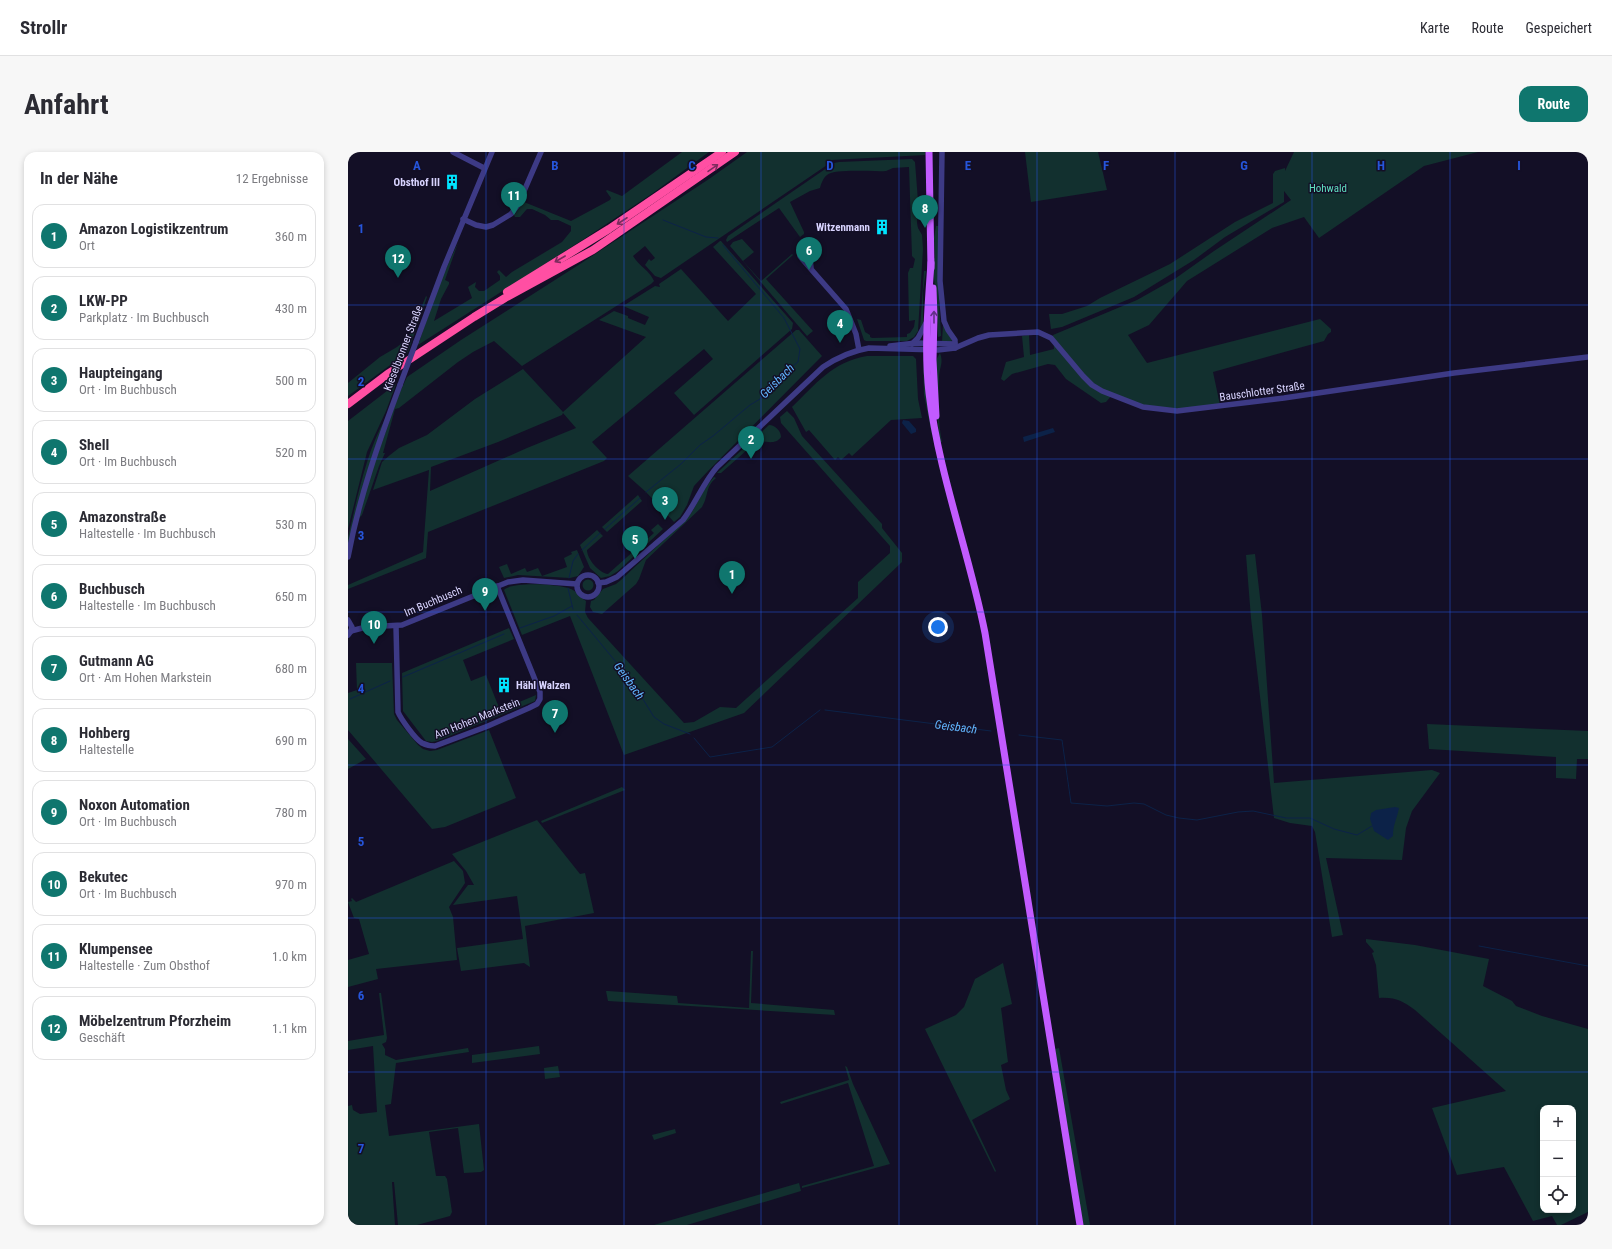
<!DOCTYPE html>
<html lang="de">
<head>
<meta charset="utf-8">
<style>
  :root { --surface:#fff; --page:#f7f7f7; --text:#2b2b33; --muted:#7c7c81; --line:#e1e1e2; --accent:#0f766e }
  body { margin:0; font-family:"Roboto Condensed",sans-serif; background:var(--page); color:var(--text) }
  .controls { position:absolute; right:12px; bottom:12px; display:grid; overflow:hidden; border-radius:8px; box-shadow:0 2px 6px #0003 }
  .controls button { width:36px; height:36px; display:grid; place-items:center; padding:0; border:0; border-bottom:1px solid var(--line); background:var(--surface); color:var(--text); font:20px sans-serif }
  .you { position:absolute; left:590px; top:475px; width:14px; height:14px; margin:-10px; border:3px solid #fff; border-radius:50%; background:#1a73e8; box-shadow:0 0 0 6px #1a73e833 }
  .badge { display:grid; place-items:center; width:26px; height:26px; border-radius:50%; background:var(--accent); color:#fff; font-size:13px; font-weight:700 }
  .pin { position:absolute; translate:-50% -33px; filter:drop-shadow(0 1px 2px #0008) }
  .pin::after { content:''; position:absolute; top:21px; width:14px; height:12px; background:inherit; clip-path:polygon(0 0,100% 0,50% 100%) }
  .list { margin:0; padding:0; list-style:none }
  h2 { display:flex; justify-content:space-between; align-items:center; height:52px; margin:0; padding:0 16px; font-size:17px }
  h2 small { font-size:13px; font-weight:400; color:var(--muted) }
  .list li { display:grid; grid-template-columns:26px 1fr auto; gap:12px; align-items:center; box-sizing:border-box; height:64px; margin:0 8px 8px; padding:0 8px; border:1px solid var(--line); border-radius:12px }
  .list b { display:block; font-size:15px; white-space:nowrap }
  .list p { margin:0; font-size:13px; white-space:nowrap; color:var(--muted) }
  .list em { font-size:13px; font-style:normal; color:var(--muted) }
  .icon { flex:none; width:22px; height:22px; fill:none; stroke:currentColor; stroke-width:2; stroke-linecap:round; stroke-linejoin:round }
  .map { position:relative; flex:none; width:1240px; height:1073px; overflow:hidden; border-radius:12px }
  header { display:flex; align-items:center; gap:24px; box-sizing:border-box; height:56px; padding:0 20px; background:var(--surface); border-bottom:1px solid var(--line) }
  header strong { font-size:19px }
  nav { display:flex; gap:22px; margin-inline-start:auto; font-size:14px }
  .intro { display:flex; align-items:center; justify-content:space-between; box-sizing:border-box; height:96px; padding:0 24px }
  h1 { margin:0; font-size:28px }
  .button { padding:10px 18px; border-radius:12px; background:var(--accent); color:#fff; font-size:14px; font-weight:700 }
  main { display:flex; gap:24px; padding:0 24px }
  aside { flex:1; background:var(--surface); border-radius:12px; box-shadow:0 2px 6px #0003 }
  .map>svg:first-child { display:block }
  .green { fill:#12302f; fill-rule:evenodd }
  .water { fill:#0c2248 }
  .lines { fill:none; stroke-linecap:round; stroke-linejoin:round }
  .stream { stroke:#0c2248; stroke-width:1 }
  .minor { stroke:#3d3a85; stroke-width:5.5 }
  .major { stroke:#c25bff; stroke-width:7 }
  .highway { stroke:#ff4fa3; stroke-width:8 }
  .minor-bridge { stroke:#3d3a85; stroke-width:5.5 }
  .oneway { stroke:#7d2c5e }
  .oneway2 { stroke:#623188 }
  .grid { fill:none; stroke:#2655da; stroke-width:1; stroke-opacity:0.55 }
  .labels { text-anchor:middle; stroke-width:3; stroke-linejoin:round; paint-order:stroke }
  .poi-label { font-size:11px; font-weight:bold; fill:#d9d4ff; stroke:#130f26; text-anchor:end }
  .park-label { font-size:11px; fill:#5fe0c0; stroke:#130f26 }
  .street-label { font-size:11px; fill:#d9d4ff; stroke:#130f26 }
  .water-label { font-size:12px; font-style:italic; fill:#62b6ff; stroke:#130f26 }
  .grid-label { font-size:13px; text-anchor:middle; font-weight:bold; fill:#2655da; stroke:#130f26; stroke-width:3; stroke-linejoin:round; paint-order:stroke }
</style>
</head>
<body>
<header>
<strong>Strollr</strong>
<nav><a>Karte</a><a>Route</a><a>Gespeichert</a></nav>
</header>
<div class="intro"><h1>Anfahrt</h1><a class="button">Route</a></div>
<main>
<aside>
<h2>In der Nähe<small>12 Ergebnisse</small></h2>
<ul class="list">
<li><span class="badge">1</span><div><b>Amazon Logistikzentrum</b><p>Ort</p></div><em>360 m</em></li>
<li><span class="badge">2</span><div><b>LKW-PP</b><p>Parkplatz · Im Buchbusch</p></div><em>430 m</em></li>
<li><span class="badge">3</span><div><b>Haupteingang</b><p>Ort · Im Buchbusch</p></div><em>500 m</em></li>
<li><span class="badge">4</span><div><b>Shell</b><p>Ort · Im Buchbusch</p></div><em>520 m</em></li>
<li><span class="badge">5</span><div><b>Amazonstraße</b><p>Haltestelle · Im Buchbusch</p></div><em>530 m</em></li>
<li><span class="badge">6</span><div><b>Buchbusch</b><p>Haltestelle · Im Buchbusch</p></div><em>650 m</em></li>
<li><span class="badge">7</span><div><b>Gutmann AG</b><p>Ort · Am Hohen Markstein</p></div><em>680 m</em></li>
<li><span class="badge">8</span><div><b>Hohberg</b><p>Haltestelle</p></div><em>690 m</em></li>
<li><span class="badge">9</span><div><b>Noxon Automation</b><p>Ort · Im Buchbusch</p></div><em>780 m</em></li>
<li><span class="badge">10</span><div><b>Bekutec</b><p>Ort · Im Buchbusch</p></div><em>970 m</em></li>
<li><span class="badge">11</span><div><b>Klumpensee</b><p>Haltestelle · Zum Obsthof</p></div><em>1.0 km</em></li>
<li><span class="badge">12</span><div><b>Möbelzentrum Pforzheim</b><p>Geschäft</p></div><em>1.1 km</em></li>
</ul>
</aside>
<div class="map">
<svg width="1240" height="1073" viewBox="0 0 1240 1073">
  <rect width="100%" height="100%" fill="#130f26"/>
  <g class="green">
    <polygon points="334,0 361,0 305,41 236,87 70,193 93,127 110,91 97,128 101,130 101,132 93,147 86,169 124,146 120,135 128,130 127,135 131,139 136,139 152,128 152,124 149,120 151,118 158,125 164,120 214,90 223,79 223,74 210,68 203,68 197,63 184,57 179,57 172,65 167,65 166,63 176,50 223,69 262,48 263,46 258,39 259,38 274,44"/>
    <path d="M399,0H577V3L483,8L482,11L313,126L307,124L297,113L301,107L303,109L307,106L297,94L285,104C291,114 302,119 306,129L303,132L174,214L146,189L125,200L110,210L51,256L47,257L35,301H37L31,314L14,363L11,366L20,330L51,242L59,225L113,188L232,112L361,27Z"/>
    <polygon points="677,0 750,0 759,38 683,50"/>
    <polygon points="946,0 1130,0 1076,14 971,86 956,65 924,76 839,129 801,173 780,183 799,211 972,167 983,177 983,180 980,182 976,189 865,220 872,253 838,257 795,254 765,242 758,250 753,251 718,227 707,213 700,212 664,222 656,229 653,227 658,210 676,205 674,184 681,183 682,203 706,197 705,183 789,148 828,126 866,99 943,48 936,39 936,50 877,85 846,108 786,145 714,175 703,177 701,162 714,162 739,154 752,146 822,112 887,70 925,51 925,22 927,19 937,16 937,19"/>
    <path d="M564,7L567,10L570,49L569,71L570,76L574,83L575,97L570,179L566,185L559,189H518L516,188L509,167L513,168L517,180L522,183V185L524,186L559,185V182L562,181L566,175L567,168L561,169L560,121L562,116H565L567,107L564,104L561,15L545,16L538,19C525,20 488,16 479,23C475,26 473,32 472,36L462,39L442,50L456,80V82L452,85L431,56L379,90L378,88L380,84L486,11L491,10Z"/>
    <polygon points="588,74 591,74 590,130 593,184 590,185 589,148 586,127 585,107 587,106 586,85"/>
    <polygon points="394,87 406,100 395,109 413,129 444,102 445,103 418,127 465,179 459,184 382,94 385,90"/>
    <path d="M372,89H373L379,96L445,171L444,177L346,263L326,241L365,207L356,197L244,290L259,306L256,309L80,380L78,406L0,437V433L75,400L81,318L25,338L34,310L42,303L51,296L79,283L127,247L175,217L215,260L298,185L251,168L266,159L280,164V166L297,173L301,165L275,154L307,134L312,135L311,132L333,117L380,169L408,142L365,95ZM215,261L228,276L179,296L82,339L83,315L150,290L214,263Z"/>
    <polygon points="576,119 578,119 575,139 575,174 572,178"/>
    <polygon points="78,144 79,145 60,200 0,244 0,231 32,205 49,195 59,187 63,180"/>
    <polygon points="595,172 604,188 603,190 594,190"/>
    <polygon points="448,178 451,178 474,204 360,319 346,334 339,353 332,365 326,370 298,340 280,324"/>
    <path d="M592,201C596,211 591,216 591,226C590,245 590,271 594,290H592L590,273L588,208Z"/>
    <path d="M519,204H565L568,207L570,247L574,266L543,268L504,304L501,301L493,308L490,305L487,308L461,278L458,280L444,255C468,232 484,210 519,204Z"/>
    <polygon points="575,205 578,243 585,282 584,283 576,243"/>
    <polygon points="48,232 38,259 19,300 0,377 0,269"/>
    <path d="M439,259L446,266L454,284L534,372V376L554,401V410L396,561L276,603L222,464L174,483L156,438C163,429 212,432 223,437C228,439 233,446 238,449L237,460L240,466L336,571L346,570L372,555L388,556L510,446V430L542,401V394L433,271L432,265Z"/>
    <path d="M38,265L0,394V385C10,344 17,303 38,265Z"/>
    <path d="M421,273C427,273 433,279 433,285C427,294 417,288 408,290L373,321H369Z"/>
    <path d="M366,325L368,326C357,335 361,343 354,355L298,408L291,427L288,432L254,462L245,460L242,455L243,449L246,448L255,437L268,432L273,428L339,366C350,354 354,337 366,325Z"/>
    <polygon points="290,343 294,349 259,380 254,375"/>
    <path d="M310,372L315,377L270,419L262,424L253,426L242,416L232,393L249,378L255,384L239,398C239,407 251,421 260,422L306,381L303,378Z"/>
    <polygon points="229,398 236,415 230,424 222,426 170,423 156,426 151,415 159,412 163,422 177,416 179,420 190,416 194,424 219,415 216,406 224,402 223,400"/>
    <polygon points="907,402 914,463 926,631 1084,618 1092,621 1064,659 1058,676 1054,708 978,706 995,783 984,785 967,680 964,674 942,671 926,666 903,466 898,403"/>
    <circle cx="240" cy="433" r="5.5"/>
    <polygon points="161,476 166,487 115,508 123,529 138,523 152,558 188,543 187,549 89,589 84,590 78,589 55,559 54,521"/>
    <polygon points="8,511 44,511 46,562 49,568 70,593 75,597 82,599 89,598 141,578 168,646 97,675 84,677 0,578 0,541 9,538"/>
    <polygon points="1079,572 1240,579 1240,607 1229,607 1228,627 1208,626 1208,605 1081,597"/>
    <polygon points="0,587 18,607 0,617"/>
    <polygon points="274,635 277,638 194,671 193,669"/>
    <polygon points="189,668 232,722 237,721 246,761 177,774 182,815 176,811 113,819 109,796 175,787 169,744 105,753 120,733 126,733 118,719 104,702"/>
    <polygon points="106,709 115,719 117,731 101,755 105,765 109,808 28,817 30,827 0,835 0,808 21,802 11,767 6,766 0,750 4,749 3,747 4,746 8,750"/>
    <path d="M1018,787L1067,793L1141,807L1135,834L1164,849L1168,854L1194,864L1240,877V1060L1213,1073H1209L1204,1064L1185,1069L1156,1015L1109,1023L1084,956L1158,939L1067,858C1054,849 1048,845 1031,846L1028,813L1024,801L1026,800L1025,798L1018,790ZM1195,956H1225V1058H1195Z"/>
    <polygon points="403,799 405,799 403,851 486,858 487,863 260,849 258,839 260,839 329,844 330,851 401,856"/>
    <polygon points="655,811 664,852 653,856 660,910 653,913 658,938 662,947 624,968 648,1019 647,1020 577,877 608,863 616,855 627,827"/>
    <polygon points="31,841 33,841 39,886 38,890 34,892 37,897 37,903 48,908 120,896 121,900 48,911 43,952 37,953 41,984 131,972 136,1018 133,1020 116,1021 110,976 81,980 88,1024 97,1024 99,1027 104,1060 102,1064 69,1073 50,1073 46,1030 44,1030 47,1073 0,1073 0,954 4,953 5,958 12,962 29,960 25,894 0,898 0,889 36,883"/>
    <polygon points="191,894 192,902 124,911 124,903"/>
    <polygon points="711,896 742,1073 735,1073 707,897"/>
    <polygon points="210,914 212,925 197,927 196,916"/>
    <polygon points="497,914 499,915 505,932 542,1012 454,1036 454,1034 526,1014 500,931 433,952 432,950 501,928"/>
    <polygon points="327,977 328,981 306,988 304,983"/>
    <polygon points="451,1031 453,1039 339,1073 306,1073"/>
  </g>
  <g class="water">
    <polygon points="555,268 561,269 568,277 568,280 563,282 554,271"/>
    <polygon points="705,276 707,280 676,290 675,285"/>
    <path d="M1047,655L1051,656C1049,667 1045,672 1045,684L1040,688L1026,679L1022,667L1023,661L1028,658Z"/>
  </g>
  <g class="lines">
    <g class="stream">
      <polyline points="315,68 358,85 370,86"/>
      <polyline points="298,340 333,312 352,293 365,284 402,253 412,247 429,226 450,210 452,197 436,166 375,93"/>
      <polyline points="257,377 292,346"/>
      <polyline points="234,398 252,381"/>
      <polyline points="221,426 225,409 230,402"/>
      <polyline points="220,436 225,457"/>
      <polyline points="229,463 283,528 306,565 316,572 342,582"/>
      <polyline points="172,476 206,464 224,454"/>
      <polyline points="55,525 156,482"/>
      <polyline points="2,547 42,529"/>
      <polyline points="477,558 643,579"/>
      <polyline points="671,583 714,588 723,651 759,654 786,651 796,652 818,663 831,666 849,668 890,660 905,659 938,666 962,666 986,677 1009,683 1024,674"/>
      <polyline points="346,586 362,605 424,595 472,558"/>
      <polyline points="1131,794 1240,814"/>
    </g>
    <g class="minor">
      <polyline points="105,0 136,16"/>
      <polyline points="594,0 592,129 596,169 600,178 607,188 607,196"/>
      <polyline points="115,67 128,73 138,75 145,73 163,62 170,53 193,0"/>
      <polyline points="463,116 462,104 460,99 456,98 453,100 452,104 455,108 498,157 508,182 511,198"/>
      <polyline points="68,190 96,115 144,0"/>
      <polyline points="564,192 570,186 578,171"/>
      <polyline points="542,194 568,191 607,192"/>
      <path d="M0,405C11,346 31,289 52,233"/>
      <circle cx="240" cy="434" r="11"/>
      <path d="M250,431L258,430L269,425L335,368C348,351 355,331 369,315L475,215C490,205 503,199 521,196L590,198L607,196L630,186L641,183L690,180L703,186L735,224L744,233L754,239L795,255L829,259L936,246L1106,221L1240,205"/>
      <polyline points="0,468 4,475 3,479 0,483"/>
      <path d="M48,474L50,560C53,567 67,587 74,591C78,593 82,594 87,594L140,574L181,556L189,552L192,547V540L149,434"/>
      <polyline points="3,479 18,475 54,473 160,430 175,428 229,432"/>
    </g>
    <g class="major">
      <polyline points="581,0 583,116"/>
      <path d="M583,111C580,154 576,198 581,241C591,323 621,400 637,481L732,1073"/>
      <polyline points="585,136 586,164 585,208 588,264"/>
    </g>
    <g class="highway">
      <polyline points="159,140 261,77 374,0"/>
      <polyline points="0,252 41,221 126,165 157,146 245,98 387,0"/>
    </g>
    <polyline class="minor-bridge" points="52,233 68,190"/>
  </g>
  <defs><path id="oneway-shaft" d="M-6 0H5M1.5-3L5.5 0L1.5 3" fill="none" stroke-width="1.6" stroke-linecap="round" stroke-linejoin="round"/></defs>
  <g class="oneway">
    <use href="#oneway-shaft" transform="translate(365 16) rotate(-35)"/>
    <use href="#oneway-shaft" transform="translate(274 69) rotate(147)"/>
    <use href="#oneway-shaft" transform="translate(212 107) rotate(150)"/>
  </g>
  <use class="oneway2" href="#oneway-shaft" transform="translate(586 165) rotate(-90)"/>
  <path class="grid" d="M138,0V1073M276,0V1073M413,0V1073M551,0V1073M689,0V1073M827,0V1073M964,0V1073M1102,0V1073M0,153H1240M0,307H1240M0,460H1240M0,613H1240M0,766H1240M0,920H1240"/>
  <defs>
    <symbol id="building-bare" viewBox="-9 -9 18 18"><path d="M-4-6H4V6H1V3H-1V6H-4ZM-2.5-4.3h1.7v1.8h-1.7ZM.8-4.3h1.7v1.8H.8ZM-2.5-1h1.7V.8h-1.7ZM.8-1h1.7V.8H.8Z" fill="#00e5ff" stroke="#130f26" stroke-width="2.5" paint-order="stroke"/></symbol>
  </defs>
  <g fill-rule="evenodd">
    <use href="#building-bare" x="93" y="19" width="22" height="22"/>
    <use href="#building-bare" x="523" y="64" width="22" height="22"/>
    <use href="#building-bare" x="145" y="522" width="22" height="22"/>
  </g>
  <g class="labels">
    <g class="poi-label">
      <text x="92" y="34">Obsthof III</text>
      <text x="522" y="79">Witzenmann</text>
      <text x="168" y="537" text-anchor="start">Hähl Walzen</text>
    </g>
    <g class="park-label">
      <text x="980" y="40">Hohwald</text>
    </g>
    <g class="street-label">
      <text transform="translate(55 196) rotate(-69)" y="4">Kieselbronner Straße</text>
      <text transform="translate(914 239) rotate(-8)" y="4">Bauschlotter Straße</text>
      <text transform="translate(85 449) rotate(-23)" y="4">Im Buchbusch</text>
      <text transform="translate(129 566) rotate(-22)" y="4">Am Hohen Markstein</text>
    </g>
    <g class="water-label">
      <text transform="translate(429 229) rotate(-45)" y="4">Geisbach</text>
      <text transform="translate(281 529) rotate(54)" y="4">Geisbach</text>
      <text transform="translate(608 575) rotate(7)" y="4">Geisbach</text>
    </g>
  </g>
  <g class="grid-label">
    <text x="69" y="18">A</text>
    <text x="207" y="18">B</text>
    <text x="344" y="18">C</text>
    <text x="482" y="18">D</text>
    <text x="620" y="18">E</text>
    <text x="758" y="18">F</text>
    <text x="896" y="18">G</text>
    <text x="1033" y="18">H</text>
    <text x="1171" y="18">I</text>
    <text x="13" y="81">1</text>
    <text x="13" y="234">2</text>
    <text x="13" y="388">3</text>
    <text x="13" y="541">4</text>
    <text x="13" y="694">5</text>
    <text x="13" y="848">6</text>
    <text x="13" y="1001">7</text>
  </g>
</svg>
<div class="controls">
<button>+</button>
<button>−</button>
<button><svg class="icon" aria-label="locate" viewBox="0 0 24 24"><circle cx="12" cy="12" r="6"/><path d="M12 2v4M12 18v4M2 12h4M18 12h4"/></svg></button>
</div>
<div class="you"></div>
<div class="pin badge" style="left:384px;top:442px">1</div>
<div class="pin badge" style="left:403px;top:307px">2</div>
<div class="pin badge" style="left:317px;top:368px">3</div>
<div class="pin badge" style="left:492px;top:191px">4</div>
<div class="pin badge" style="left:287px;top:407px">5</div>
<div class="pin badge" style="left:461px;top:118px">6</div>
<div class="pin badge" style="left:207px;top:581px">7</div>
<div class="pin badge" style="left:577px;top:76px">8</div>
<div class="pin badge" style="left:137px;top:459px">9</div>
<div class="pin badge" style="left:26px;top:492px">10</div>
<div class="pin badge" style="left:166px;top:63px">11</div>
<div class="pin badge" style="left:50px;top:126px">12</div>
</div>
</main>
</body>
</html>
